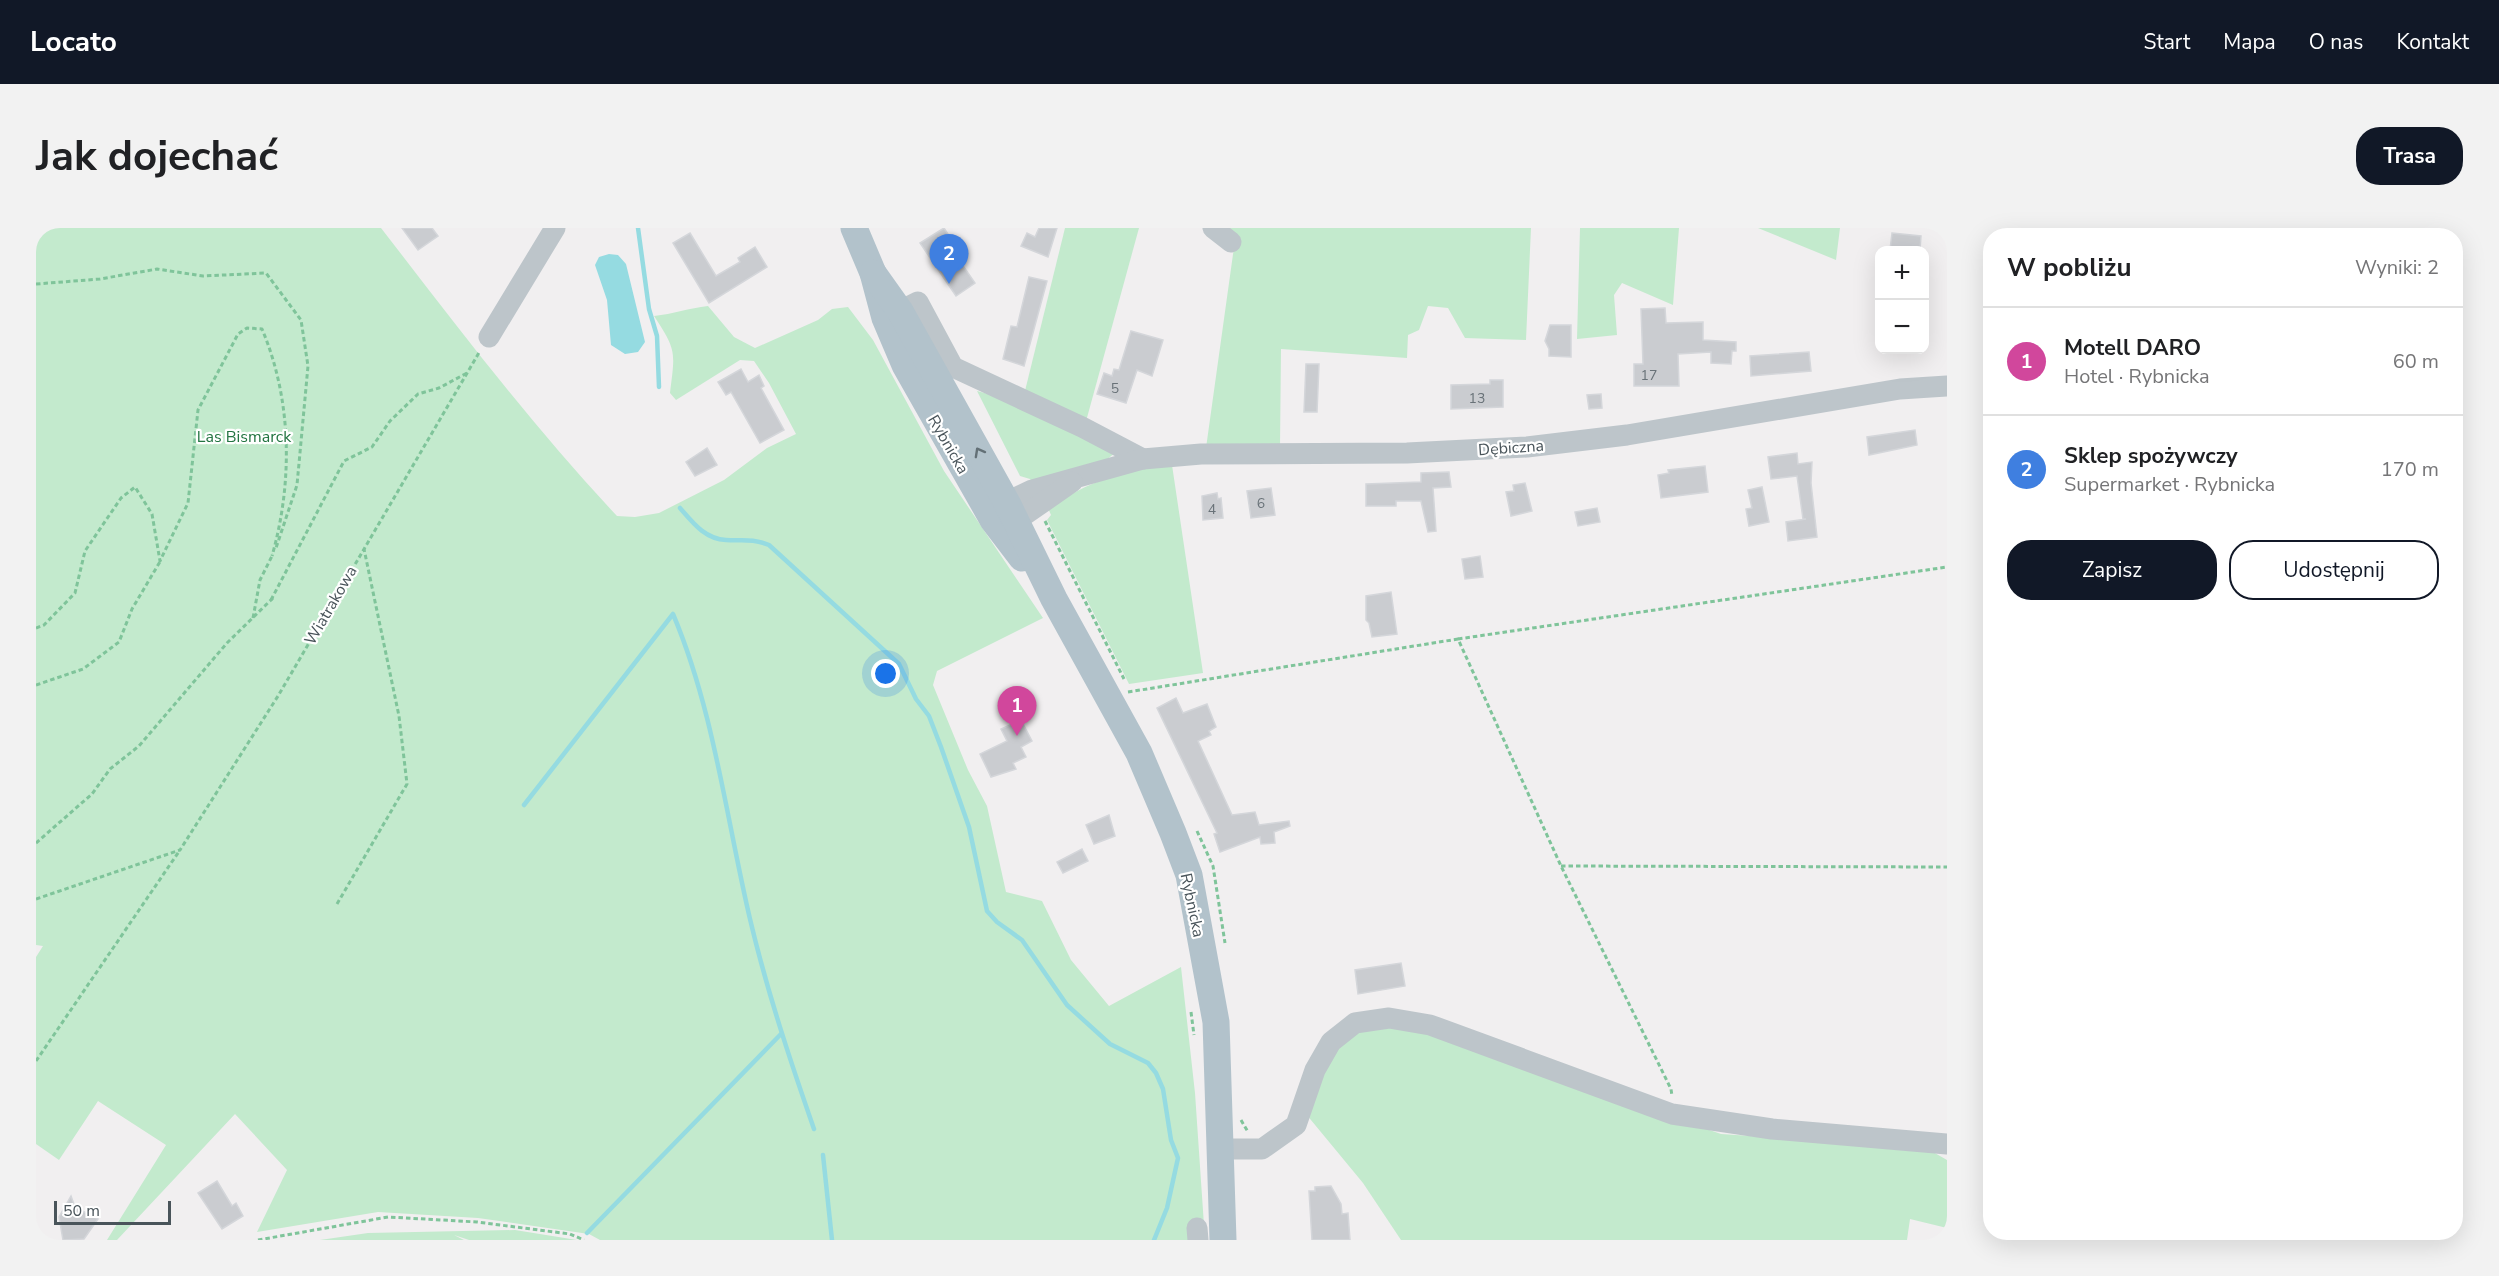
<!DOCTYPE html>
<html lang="pl">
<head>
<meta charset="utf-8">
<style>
  :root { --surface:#fff; --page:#f2f2f2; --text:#202124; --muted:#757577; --line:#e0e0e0; --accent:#111827 }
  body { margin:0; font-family:"Nunito Sans",sans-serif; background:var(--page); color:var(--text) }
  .controls { position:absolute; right:18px; top:18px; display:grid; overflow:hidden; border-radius:12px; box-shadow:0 6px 24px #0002 }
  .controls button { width:54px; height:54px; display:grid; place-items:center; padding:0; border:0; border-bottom:2px solid var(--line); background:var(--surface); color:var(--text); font:30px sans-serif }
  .scale { position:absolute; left:18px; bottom:15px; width:117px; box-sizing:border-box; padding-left:6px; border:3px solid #49545a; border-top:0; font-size:16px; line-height:21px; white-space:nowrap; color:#49545a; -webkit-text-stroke:4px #fff; paint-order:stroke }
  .you { position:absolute; left:850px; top:446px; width:21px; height:21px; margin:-15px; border:4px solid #fff; border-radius:50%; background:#1a73e8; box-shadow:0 0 0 9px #1a73e833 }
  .badge { display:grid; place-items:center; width:39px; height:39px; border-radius:50%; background:var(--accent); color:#fff; font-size:20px; font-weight:700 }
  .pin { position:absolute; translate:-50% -50px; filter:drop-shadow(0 2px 3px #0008) }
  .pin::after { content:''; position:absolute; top:32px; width:21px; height:18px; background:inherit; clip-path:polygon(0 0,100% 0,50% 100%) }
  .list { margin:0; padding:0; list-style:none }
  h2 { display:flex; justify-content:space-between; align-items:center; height:78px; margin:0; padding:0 24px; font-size:26px }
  h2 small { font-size:20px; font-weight:400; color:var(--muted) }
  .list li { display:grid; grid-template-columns:39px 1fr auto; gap:18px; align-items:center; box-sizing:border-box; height:108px; padding:0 24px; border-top:2px solid var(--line) }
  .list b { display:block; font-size:22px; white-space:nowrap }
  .list p { margin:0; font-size:20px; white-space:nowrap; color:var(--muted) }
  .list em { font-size:20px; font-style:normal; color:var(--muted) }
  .actions { display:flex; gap:12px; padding:18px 24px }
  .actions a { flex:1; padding:14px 0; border:2px solid var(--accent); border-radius:24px; text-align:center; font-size:21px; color:var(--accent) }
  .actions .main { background:var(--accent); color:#fff }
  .map { position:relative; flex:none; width:1911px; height:1012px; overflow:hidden; border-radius:24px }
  header { display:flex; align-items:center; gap:36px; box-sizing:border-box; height:84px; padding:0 30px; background:var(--accent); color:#fff }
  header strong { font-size:28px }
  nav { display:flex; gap:33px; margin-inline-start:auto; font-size:21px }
  .intro { display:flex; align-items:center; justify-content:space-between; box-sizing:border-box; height:144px; padding:0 36px }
  h1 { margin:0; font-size:42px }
  .button { padding:15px 27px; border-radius:24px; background:var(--accent); color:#fff; font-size:21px; font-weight:700 }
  main { display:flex; gap:36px; padding:0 36px }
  aside { flex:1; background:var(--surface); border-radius:24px; box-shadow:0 6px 24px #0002 }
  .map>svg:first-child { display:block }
  .green { fill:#c3eacd }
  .water { fill:#95dbe1 }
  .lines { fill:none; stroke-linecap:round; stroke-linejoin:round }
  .stream { stroke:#95dbe1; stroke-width:4.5 }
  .building { fill:#caccd0; stroke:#d4d6da; stroke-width:1.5 }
  .path { stroke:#7fc49a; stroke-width:3; stroke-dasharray:4.5 3; stroke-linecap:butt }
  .minor { stroke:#bdc5ca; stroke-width:21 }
  .major { stroke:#b2c2cb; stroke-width:27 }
  .oneway { stroke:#637076 }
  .labels { text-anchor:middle; stroke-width:4.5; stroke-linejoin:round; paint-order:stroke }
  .number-label { font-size:14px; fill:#697278 }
  .park-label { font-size:16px; fill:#227441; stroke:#fff }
  .street-label { font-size:16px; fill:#49545a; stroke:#fff }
</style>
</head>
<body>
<header>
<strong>Locato</strong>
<nav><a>Start</a><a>Mapa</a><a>O nas</a><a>Kontakt</a></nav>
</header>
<div class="intro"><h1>Jak dojechać</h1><a class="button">Trasa</a></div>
<main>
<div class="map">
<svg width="1911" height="1012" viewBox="0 0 1911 1012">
  <rect width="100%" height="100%" fill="#f1eff0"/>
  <g class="green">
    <path d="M0,0H345C421,98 496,198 581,288L599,289L623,285L688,252L731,220L760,206L733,155L718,133L704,132L640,172L634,165C639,124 641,123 618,88C637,86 653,80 672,78L698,109L719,120L782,92L796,81L812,79L837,112L908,243L1007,390L901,443L897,457L932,542L951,578L970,664L1006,673L1035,732L1073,778L1145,739L1159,865L1169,1012H564L553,1006L442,990L342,984L221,1004L251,942L199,886L81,1012H71L130,917L62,873L23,932L0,916V729L7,718L0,717Z"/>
    <polygon points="1029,0 1103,0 1049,197 988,167"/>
    <polygon points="1190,0 1495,0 1490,112 1429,110 1412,80 1392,78 1383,102 1372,107 1371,130 1245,121 1244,219 1170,220 1199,12"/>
    <polygon points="1544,0 1643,0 1637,77 1586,55 1578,67 1581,107 1541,111"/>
    <polygon points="1722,0 1804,0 1800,32"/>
    <polygon points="941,163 983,174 1080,224 1063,238 998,256 994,251 984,248"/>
    <path d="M1136,237L1167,445L1093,456L1011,292L1015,287L1012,280C1052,254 1088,241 1136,237Z"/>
    <polygon points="1323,800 1378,800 1685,906 1890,920 1911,932 1911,1000 1874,991 1871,1012 1365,1012 1327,955 1270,886 1299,817"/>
    <polygon points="479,1002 541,1012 433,1012 418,1007 428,1012 284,1012 332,1005"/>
  </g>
  <polygon class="water" points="573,26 582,27 590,36 609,114 602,124 589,126 575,117 571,72 559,37 563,29"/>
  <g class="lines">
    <g class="stream">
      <polyline points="602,0 613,81 621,108 623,159"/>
      <path d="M644,280C657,295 669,311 690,312C708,313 715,310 733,317L863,436L880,471L893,488L905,519L933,599L951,683L961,694L986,712L1031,777L1074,816L1112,835L1120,845L1127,861L1135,912L1142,930L1131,980L1118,1012"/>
      <path d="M488,577L637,386C678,483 690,589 714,691C731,763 754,832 778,901"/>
      <polyline points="787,927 796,1012"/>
      <polyline points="551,1005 745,806"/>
    </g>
  </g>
  <g class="building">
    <polygon points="366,0 396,0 402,8 382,22"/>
    <polygon points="908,0 927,29 923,32 939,55 920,68 884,15"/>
    <polygon points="1003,0 1021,0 1012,29 985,18 991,5 999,9"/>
    <polygon points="654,5 680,48 704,34 702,30 719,19 731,39 673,75 637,15"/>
    <polygon points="1856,5 1885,8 1884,22 1854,22"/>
    <polygon points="993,49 1011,53 988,138 967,131 975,98 981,99"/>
    <polygon points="1629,80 1630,95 1667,94 1667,112 1700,114 1700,123 1696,123 1695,136 1675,135 1675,124 1642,126 1643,158 1598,158 1598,136 1607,136 1605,81"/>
    <polygon points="1514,97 1535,97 1535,129 1513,128 1513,121 1509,113"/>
    <polygon points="1095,103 1127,112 1116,148 1101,142 1090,175 1061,166 1068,145 1076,148 1078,141 1083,142"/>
    <polygon points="1773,124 1775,143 1715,148 1714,128"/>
    <polygon points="1270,136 1283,136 1281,184 1268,184"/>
    <polygon points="705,141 712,154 723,147 728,158 725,160 748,202 724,215 695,164 690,167 682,154"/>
    <polygon points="1454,152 1467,152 1467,179 1415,181 1415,157 1454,156"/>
    <polygon points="1565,166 1566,180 1553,181 1551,167"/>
    <polygon points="1879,202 1881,217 1833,227 1831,209"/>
    <polygon points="671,220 681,237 659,248 650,234"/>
    <polygon points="1761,225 1762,236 1776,234 1775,255 1781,309 1752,313 1750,294 1770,291 1767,291 1761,248 1735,251 1732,229"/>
    <polygon points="1669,238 1672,264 1625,270 1622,247 1633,245 1632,242"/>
    <polygon points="1413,244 1415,259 1397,260 1400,303 1392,304 1385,273 1360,273 1360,278 1330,278 1330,256 1385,254 1385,245"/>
    <polygon points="1489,255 1496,283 1475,288 1470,264 1478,263 1477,257"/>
    <polygon points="1726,259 1733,294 1713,298 1710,281 1716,280 1712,262"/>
    <polygon points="1235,260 1239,287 1215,290 1211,263"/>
    <polygon points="1181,265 1182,271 1185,270 1187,290 1167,292 1166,268"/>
    <polygon points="1561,280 1564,294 1542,298 1539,284"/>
    <polygon points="1444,328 1447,349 1429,351 1426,331"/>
    <polygon points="1355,364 1361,406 1336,409 1333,395 1330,392 1330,368"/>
    <polygon points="1140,470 1147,485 1171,476 1180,499 1173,503 1175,507 1162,513 1196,587 1219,584 1223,597 1253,593 1254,598 1238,604 1239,615 1225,616 1224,609 1184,624 1178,606 1181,605 1121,480"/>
    <polygon points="985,492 996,513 985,519 990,529 977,535 980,541 955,549 944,526 971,513 965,501"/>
    <polygon points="1073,587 1079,608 1058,616 1050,597"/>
    <polygon points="1046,621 1052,633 1027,645 1021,634"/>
    <polygon points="1365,735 1369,758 1322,766 1319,742"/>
    <polygon points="181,953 196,978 200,975 207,988 186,1001 162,965"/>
    <polygon points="1295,958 1305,976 1306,986 1312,985 1314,1012 1276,1012 1273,963 1279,963 1279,959"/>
    <polygon points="35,968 39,979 62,991 48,1011 27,1012 23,989"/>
  </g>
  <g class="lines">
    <g class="path">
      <polyline points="0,56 64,51 121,41 167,48 230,45 265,92 272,138 261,257 240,320"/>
      <polyline points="1009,293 1088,451"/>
      <polyline points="235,372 308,233 336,219 354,193 382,166 403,160 431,145"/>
      <polyline points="217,390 224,352 237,326"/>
      <path d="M0,400L8,397L39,365L49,323L85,270L99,259L116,286L124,333L152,275L162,182L202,106L211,100L226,101C256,172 257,254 236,328"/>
      <polyline points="1422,411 1911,339"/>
      <polyline points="0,457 47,441 83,414 96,381 125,332"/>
      <polyline points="1092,464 1422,411 1525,638 1635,861 1636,868"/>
      <polyline points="1161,603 1177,638 1189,715"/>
      <polyline points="0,615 56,566 74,541 103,518 191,415 237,370"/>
      <polyline points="1525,638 1911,639"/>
      <polyline points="0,671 144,622 242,468 444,123"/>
      <polyline points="301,676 371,556 363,488 328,321"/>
      <polyline points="1155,784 1158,807"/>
      <polyline points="0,833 144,622"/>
      <polyline points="1205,892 1212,904"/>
      <polyline points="222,1012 352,989 441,994 534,1006 548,1012"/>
    </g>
    <g class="minor">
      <polyline points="1177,0 1195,14"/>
      <polyline points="852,89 882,74 917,139 1046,199 1107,231"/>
      <polyline points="453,109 519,0"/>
      <polyline points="961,287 975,272 996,262 1107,231 1165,226 1371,225 1491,219 1591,207 1864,161 1911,158"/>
      <polyline points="964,292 990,286 1036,254"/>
      <polyline points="1186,921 1226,921 1260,897 1279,842 1295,814 1319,795 1353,790 1394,797 1636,886 1736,901 1911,916"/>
      <polyline points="1161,1000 1162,1012"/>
    </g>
    <g class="major">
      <polyline points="818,0 837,45 849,90 869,137 957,292 986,330"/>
      <polyline points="837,45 864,83 971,275 1018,371 1103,525 1137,605 1153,647 1180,794 1187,1012"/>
    </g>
  </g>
  <defs><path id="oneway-chevron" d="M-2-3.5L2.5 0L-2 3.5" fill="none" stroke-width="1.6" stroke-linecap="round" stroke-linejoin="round" transform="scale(1.5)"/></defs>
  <use class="oneway" href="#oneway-chevron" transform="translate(943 224) rotate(-119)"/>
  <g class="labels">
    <g class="number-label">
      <text x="1613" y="152">17</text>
      <text x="1079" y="165">5</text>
      <text x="1441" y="175">13</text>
      <text x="1225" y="280">6</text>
      <text x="1176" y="286">4</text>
    </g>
    <g class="park-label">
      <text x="208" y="214">Las Bismarck</text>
    </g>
    <g class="street-label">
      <text transform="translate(913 216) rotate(60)" y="6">Rybnicka</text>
      <text transform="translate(1475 219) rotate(-4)" y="6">Dębiczna</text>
      <text transform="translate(294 377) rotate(-60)" y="6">Wiatrakowa</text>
      <text transform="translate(1157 677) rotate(78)" y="6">Rybnicka</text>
    </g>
  </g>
</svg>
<div class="controls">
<button>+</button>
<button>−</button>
</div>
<div class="scale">50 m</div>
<div class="you"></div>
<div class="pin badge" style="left:981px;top:508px;background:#d1479c">1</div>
<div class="pin badge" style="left:913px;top:56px;background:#3f7fe0">2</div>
</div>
<aside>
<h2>W pobliżu<small>Wyniki: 2</small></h2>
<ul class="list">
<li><span class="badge" style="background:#d1479c">1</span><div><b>Motell DARO</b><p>Hotel · Rybnicka</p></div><em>60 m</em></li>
<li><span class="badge" style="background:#3f7fe0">2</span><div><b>Sklep spożywczy</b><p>Supermarket · Rybnicka</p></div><em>170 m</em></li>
</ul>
<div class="actions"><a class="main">Zapisz</a><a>Udostępnij</a></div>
</aside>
</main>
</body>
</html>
